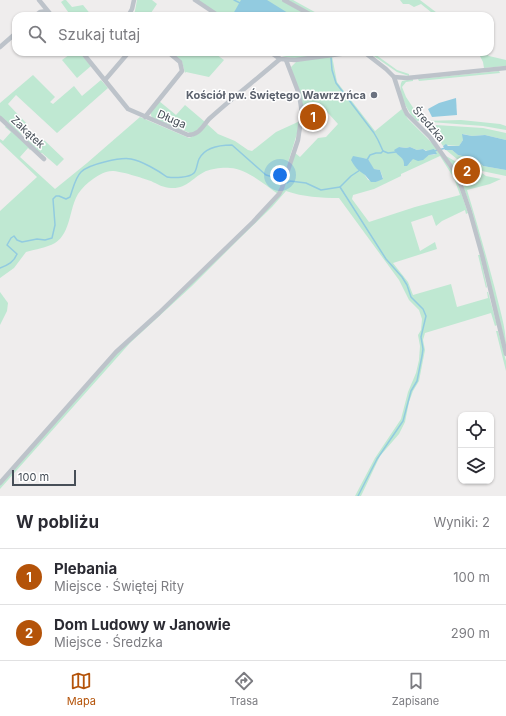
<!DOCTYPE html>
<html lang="pl">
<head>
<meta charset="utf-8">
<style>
  :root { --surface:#fff; --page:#f2f2f3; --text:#2b2b33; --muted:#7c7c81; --line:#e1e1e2; --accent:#b45309 }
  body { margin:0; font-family:Inter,sans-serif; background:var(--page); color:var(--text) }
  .controls { position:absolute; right:12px; bottom:12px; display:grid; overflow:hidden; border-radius:8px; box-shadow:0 1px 3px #0004 }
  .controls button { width:36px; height:36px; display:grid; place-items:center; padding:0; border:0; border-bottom:1px solid var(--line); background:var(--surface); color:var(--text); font:20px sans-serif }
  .scale { position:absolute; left:12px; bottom:10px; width:64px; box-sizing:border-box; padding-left:4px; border:2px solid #474f58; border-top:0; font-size:11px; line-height:14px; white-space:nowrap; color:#474f58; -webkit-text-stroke:3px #fff; paint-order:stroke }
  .you { position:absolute; left:280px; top:175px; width:14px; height:14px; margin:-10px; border:3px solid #fff; border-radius:50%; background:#1a73e8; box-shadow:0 0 0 6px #1a73e833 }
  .badge { display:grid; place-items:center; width:26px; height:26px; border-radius:50%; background:var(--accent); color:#fff; font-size:13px; font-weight:700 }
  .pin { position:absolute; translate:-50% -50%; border:2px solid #fff; box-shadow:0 1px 4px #0006 }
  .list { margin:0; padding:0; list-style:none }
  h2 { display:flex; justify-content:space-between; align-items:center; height:52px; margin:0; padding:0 16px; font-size:17px }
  h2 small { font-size:13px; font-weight:400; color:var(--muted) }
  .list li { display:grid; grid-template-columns:26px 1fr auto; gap:12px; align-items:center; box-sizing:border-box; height:56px; padding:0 16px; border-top:1px solid var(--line) }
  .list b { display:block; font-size:15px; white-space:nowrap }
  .list p { margin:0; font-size:13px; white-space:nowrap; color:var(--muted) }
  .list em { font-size:13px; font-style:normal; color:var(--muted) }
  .icon { flex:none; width:22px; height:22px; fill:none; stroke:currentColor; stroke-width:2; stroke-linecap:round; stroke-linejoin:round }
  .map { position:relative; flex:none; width:506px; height:496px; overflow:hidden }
  .search { position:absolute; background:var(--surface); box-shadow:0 1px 3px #0004; left:12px; right:12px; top:12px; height:44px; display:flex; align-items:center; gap:10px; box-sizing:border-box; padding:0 14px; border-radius:12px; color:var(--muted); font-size:15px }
  .sheet { height:164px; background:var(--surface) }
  nav { display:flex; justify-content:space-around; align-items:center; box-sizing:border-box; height:56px; border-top:1px solid var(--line); background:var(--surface); font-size:11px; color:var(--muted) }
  nav a { display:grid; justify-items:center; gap:2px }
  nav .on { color:var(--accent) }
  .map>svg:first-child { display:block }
  .green { fill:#bfe8d2; fill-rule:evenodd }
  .water { fill:#92cbe0 }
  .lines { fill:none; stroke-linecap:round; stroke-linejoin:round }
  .stream { stroke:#92cbe0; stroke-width:1.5 }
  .minor { stroke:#bdc3ca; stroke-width:4.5 }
  .worship-dot { fill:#6b7280; stroke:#fff; stroke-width:1.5 }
  .labels { text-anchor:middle; stroke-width:3; stroke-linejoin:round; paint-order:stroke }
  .worship-label { font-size:11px; font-weight:bold; fill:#5b616d; stroke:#fff; text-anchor:end }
  .street-label { font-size:11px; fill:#474f58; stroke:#fff }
</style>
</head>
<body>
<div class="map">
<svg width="506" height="496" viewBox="0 0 506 496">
  <rect width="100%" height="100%" fill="#efeded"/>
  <g class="green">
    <polygon points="64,0 66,0 72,7 83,5 92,16 71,16 61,2"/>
    <polygon points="137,0 152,0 157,4 149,16 134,16"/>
    <polygon points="198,0 281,0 309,16 221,16"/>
    <polygon points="288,0 293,0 322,16 316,16"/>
    <polygon points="400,0 420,0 441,16 436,16 421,4 414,7 409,4 403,4"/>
    <polygon points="73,52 79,52 91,66 77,78 62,60"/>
    <polygon points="170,52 213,52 224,60 209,77 186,72 185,73 182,62"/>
    <path d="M273,52H340C319,55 293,64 273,52Z"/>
    <polygon points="368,52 372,52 397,70 409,74 409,76 397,72"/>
    <polygon points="478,52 483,52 489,56 506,60 506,66 484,68 483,62"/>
    <path d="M332,56L337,82L375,131L402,109L408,119L433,144L454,174L452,175L440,156L401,174V176L374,189L353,195L352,199L369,222L415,207L460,195L454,178H456L468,213L466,214L465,210L442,221L436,226L432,215L411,222L420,251L435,242L437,249L393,263L408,282L413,295L451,284L457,307L488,298L487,292H488L497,325L495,326L491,313L425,333L423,340L425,350L419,381L413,391L409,402L405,422L399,434L380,456L361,496H355L375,458L401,419L408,392L416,373L419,360L420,346L418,335L421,330L422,319L419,310L409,300L399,280L339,198C320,198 304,197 286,191L272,207L240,238L192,286L130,343L0,489V485L126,343L277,199L294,152L300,157L318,138L326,137L338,124L319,103L303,113L291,67L297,61ZM399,147L406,148L410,147L417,150L423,149L436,155H429L426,157L413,158L410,163L404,166C405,158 401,156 395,152ZM353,157L368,159L373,169L380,170L383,178L376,182L368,180Z"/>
    <polygon points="499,71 500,73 419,81 418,79"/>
    <polygon points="33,75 55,97 50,102 53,104 74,86 82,96 101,80 108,88 57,133 16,95 8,104 27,124 20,132 22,135 21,136 0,116 0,103"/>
    <path d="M413,79V81L406,82L402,87L406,97L422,121L461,120L500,124L506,126V130L483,126L417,121C409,115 396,91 402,81Z"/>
    <polygon points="159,101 176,115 185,105 205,122 195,132 190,133 152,118 150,112"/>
    <path d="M140,117L189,138L198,134L207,124L218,134L235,141L248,150L252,151L276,132L300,121C297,137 291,151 287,167C284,176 283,186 278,194C264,184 247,169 230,168C223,167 212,169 206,171C193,177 187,189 171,188C164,188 157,184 151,181C142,178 121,171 112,171C105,171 99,175 93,179C87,183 82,188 78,194C69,209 71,233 55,243C46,248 36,249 26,252L14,268L0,278V211L37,177L0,142V139L3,141L11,132L5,127L6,126L31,149L30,150L28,148L20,157L55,189L87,163Z"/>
    <polygon points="436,125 483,128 506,133 506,140 485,135 472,136 463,134 463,140 459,146 444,145 443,146 434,132"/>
    <polygon points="25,137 37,148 44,140 64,159 57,166 42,153 39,153 24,138"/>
    <polygon points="446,150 452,150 458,155 476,159 483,166 506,170 506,176 482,171 474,163 457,159"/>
    <polygon points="446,156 460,164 463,168 456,171"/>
    <path d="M465,164L471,165L486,176L501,179L490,184L467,190C477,223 486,255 495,289C499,307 506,327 506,346L472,211L463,186L477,180L474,175L472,176L469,166L464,167L463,165Z"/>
    <polygon points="478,255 480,255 487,287 486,288"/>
    <polygon points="0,292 8,303 7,311 0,325"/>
    <polygon points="496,331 498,331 506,361 506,371"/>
  </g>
  <g class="water">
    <polygon points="241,0 267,0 288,13 287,16 236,16 233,14"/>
    <polygon points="456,98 457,115 432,117 428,109 439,103"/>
    <polygon points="462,134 472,136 485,135 506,140 506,170 483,166 476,159 458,155 452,150 445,150 443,146 446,144 448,146 459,146 463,140"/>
    <path d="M399,147L406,148L410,147L417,150L423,149L426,151L434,149L437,154L429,155L423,160L418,161L413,159L407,166H404C405,157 398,157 394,150Z"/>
    <path d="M353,156L368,159L374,169L380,170L383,179L376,182H371C369,180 367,177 365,175C357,169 356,169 351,160Z"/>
  </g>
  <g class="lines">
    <g class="stream">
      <polyline points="234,0 240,3"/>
      <polyline points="331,58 332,70 336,83 374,133 378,140 383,151"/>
      <polyline points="434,151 446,148"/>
      <polyline points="367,160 370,155 376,153 381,153 383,151 388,153 396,152"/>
      <polyline points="287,183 290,181 306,183 321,190 340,187 351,176 360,170"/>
      <polyline points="340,187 386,259 402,277 407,285 411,297 423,309 426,316 421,337 423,349 422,356 417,381 411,391 403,421 377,459 358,496"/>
      <path d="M0,268C8,265 14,262 17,254L7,245L11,238L14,236L17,240L22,242L37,239L45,240L52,238L55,225L53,199L56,196H59L66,199L70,197C73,189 75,178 81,172C89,164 121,157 131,159C142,161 159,171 167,177C174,178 189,178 194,173C197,170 197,163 199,159C205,147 220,145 232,145L266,175L280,179"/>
    </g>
    <g class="minor">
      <polyline points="39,0 52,16"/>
      <polyline points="195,0 219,16"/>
      <polyline points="284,0 313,16"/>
      <polyline points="35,16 40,12 47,11"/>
      <polyline points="128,16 132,9 134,0"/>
      <polyline points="0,47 16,33"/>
      <path d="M82,52L128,109L188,135C199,135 203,126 209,119C232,98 257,79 280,59"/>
      <polyline points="270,52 280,59 295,60 355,52"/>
      <polyline points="364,52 386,69 394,77 404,108 407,114 430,137 455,172 461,186 470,212 482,255 506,354"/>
      <polyline points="394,77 407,78 506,68"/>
      <polyline points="105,80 129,52"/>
      <polyline points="145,117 182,71 180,62 168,52"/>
      <polyline points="0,118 44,159"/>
      <polyline points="0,483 116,352 159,313 253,222 279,194 282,188 298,140 302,113 299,94 286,60"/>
    </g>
  </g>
  <circle class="worship-dot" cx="374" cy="95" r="4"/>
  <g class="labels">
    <g class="worship-label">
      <text x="366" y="99">Kościół pw. Świętego Wawrzyńca</text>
    </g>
    <g class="street-label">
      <text transform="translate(172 119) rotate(23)" y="4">Długa</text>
      <text transform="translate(429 124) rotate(49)" y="4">Średzka</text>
      <text transform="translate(28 132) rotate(43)" y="4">Zakątek</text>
    </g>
  </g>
</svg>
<div class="controls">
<button><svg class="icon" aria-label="locate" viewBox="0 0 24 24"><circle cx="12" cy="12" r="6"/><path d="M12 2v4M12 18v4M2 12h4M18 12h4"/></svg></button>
<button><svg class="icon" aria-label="layers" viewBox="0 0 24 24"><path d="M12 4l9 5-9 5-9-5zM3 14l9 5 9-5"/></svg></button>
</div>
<div class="scale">100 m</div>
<div class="you"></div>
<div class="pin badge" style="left:313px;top:117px">1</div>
<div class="pin badge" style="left:467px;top:171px">2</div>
<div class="search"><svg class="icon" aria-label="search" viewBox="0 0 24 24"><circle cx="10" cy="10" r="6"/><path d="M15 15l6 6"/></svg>Szukaj tutaj</div>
</div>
<section class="sheet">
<h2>W pobliżu<small>Wyniki: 2</small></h2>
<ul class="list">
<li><span class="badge">1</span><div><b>Plebania</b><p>Miejsce · Świętej Rity</p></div><em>100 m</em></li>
<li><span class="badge">2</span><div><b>Dom Ludowy w Janowie</b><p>Miejsce · Średzka</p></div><em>290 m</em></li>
</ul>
</section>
<nav>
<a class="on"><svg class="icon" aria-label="map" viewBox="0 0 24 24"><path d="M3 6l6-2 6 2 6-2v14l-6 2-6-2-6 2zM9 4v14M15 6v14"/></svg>Mapa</a>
<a><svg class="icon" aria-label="directions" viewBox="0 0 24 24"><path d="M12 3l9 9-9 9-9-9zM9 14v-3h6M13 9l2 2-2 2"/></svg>Trasa</a>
<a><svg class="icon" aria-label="saved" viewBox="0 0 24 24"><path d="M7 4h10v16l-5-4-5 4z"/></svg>Zapisane</a>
</nav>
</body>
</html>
